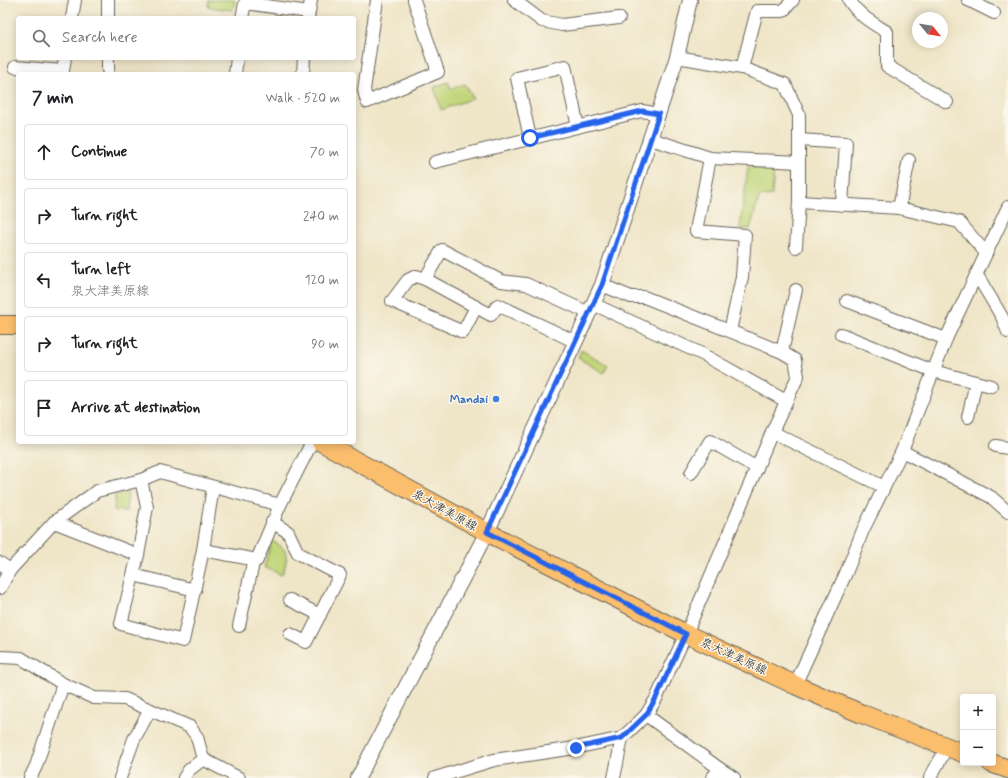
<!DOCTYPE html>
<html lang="en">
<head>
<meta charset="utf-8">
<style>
  :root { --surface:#fff; --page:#f6f6f6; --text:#202124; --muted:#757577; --line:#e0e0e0 }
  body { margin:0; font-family:Mynerve,"Klee One",sans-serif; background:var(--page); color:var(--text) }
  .controls { position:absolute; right:12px; bottom:12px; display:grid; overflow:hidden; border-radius:4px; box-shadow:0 2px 10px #0003 }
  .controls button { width:36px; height:36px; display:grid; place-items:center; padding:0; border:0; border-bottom:1px solid var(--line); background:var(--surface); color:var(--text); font:20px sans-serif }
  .compass { position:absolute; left:912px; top:12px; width:36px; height:36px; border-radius:50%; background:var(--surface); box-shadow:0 2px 10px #0003; rotate:120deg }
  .stop { position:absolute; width:12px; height:12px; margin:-9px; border:3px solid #2563eb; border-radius:50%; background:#fff }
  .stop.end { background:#2563eb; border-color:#fff; box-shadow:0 1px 4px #0008 }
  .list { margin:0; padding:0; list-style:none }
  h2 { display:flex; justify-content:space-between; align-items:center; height:52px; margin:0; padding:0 16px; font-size:17px }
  h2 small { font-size:13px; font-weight:400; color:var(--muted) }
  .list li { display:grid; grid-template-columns:26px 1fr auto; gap:12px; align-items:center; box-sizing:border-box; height:56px; margin:0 8px 8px; padding:0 8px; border:1px solid var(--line); border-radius:4px }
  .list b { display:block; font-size:15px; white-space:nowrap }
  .list p { margin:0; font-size:13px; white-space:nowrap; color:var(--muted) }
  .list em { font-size:13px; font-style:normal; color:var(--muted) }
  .icon { flex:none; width:22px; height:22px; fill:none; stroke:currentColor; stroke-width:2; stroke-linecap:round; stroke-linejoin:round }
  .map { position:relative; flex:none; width:1008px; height:778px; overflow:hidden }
  .search { position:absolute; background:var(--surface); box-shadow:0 2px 10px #0003; left:16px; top:16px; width:340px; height:44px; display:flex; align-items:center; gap:10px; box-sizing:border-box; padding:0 14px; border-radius:4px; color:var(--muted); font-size:15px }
  .panel { position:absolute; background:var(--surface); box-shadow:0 2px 10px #0003; left:16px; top:72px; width:340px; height:372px; border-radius:4px }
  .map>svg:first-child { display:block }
  .green { fill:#c1d579; stroke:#6e784a }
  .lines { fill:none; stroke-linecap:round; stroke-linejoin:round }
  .minor-casing { stroke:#666258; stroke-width:14 }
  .tertiary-casing { stroke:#666258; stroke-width:16 }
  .primary-casing { stroke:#666258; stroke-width:20 }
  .minor { stroke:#fff; stroke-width:12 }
  .tertiary { stroke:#fff; stroke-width:14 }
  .primary { stroke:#fabe6d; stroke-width:18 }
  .route { stroke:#2563eb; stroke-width:5 }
  .shop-dot { fill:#3f7fe0; stroke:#fbf7ec; stroke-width:1.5 }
  .labels { text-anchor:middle; stroke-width:3; stroke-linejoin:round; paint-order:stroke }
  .shop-label { font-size:12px; font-weight:bold; fill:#366cbe; stroke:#fbf7ec; text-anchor:end }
  .street-label { font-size:12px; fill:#1c1c1c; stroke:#fbf7ec }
</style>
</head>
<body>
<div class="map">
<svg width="1008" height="778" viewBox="0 0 1008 778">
  <rect width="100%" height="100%" fill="#fbf7ec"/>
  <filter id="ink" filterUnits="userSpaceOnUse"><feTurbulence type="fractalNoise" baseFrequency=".025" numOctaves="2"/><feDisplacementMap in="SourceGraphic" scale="8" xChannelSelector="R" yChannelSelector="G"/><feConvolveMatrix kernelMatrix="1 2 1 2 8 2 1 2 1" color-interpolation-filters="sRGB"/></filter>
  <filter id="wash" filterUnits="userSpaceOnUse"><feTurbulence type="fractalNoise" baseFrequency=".012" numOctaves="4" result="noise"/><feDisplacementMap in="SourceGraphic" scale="16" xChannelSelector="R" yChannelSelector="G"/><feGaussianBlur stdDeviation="0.9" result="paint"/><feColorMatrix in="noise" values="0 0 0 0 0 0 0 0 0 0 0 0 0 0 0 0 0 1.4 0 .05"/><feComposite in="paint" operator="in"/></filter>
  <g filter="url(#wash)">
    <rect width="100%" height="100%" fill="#efe5c7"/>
    <g class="green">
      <polygon points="209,0 235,0 233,10 208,7"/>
      <polygon points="448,82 451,89 465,84 473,98 441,110 434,87"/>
      <polygon points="748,167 774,169 772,195 759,197 750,229 740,228"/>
      <polygon points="581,350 608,365 604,373 578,358"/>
      <polygon points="128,490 126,512 114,510 115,495"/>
      <path d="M272,541C290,549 288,559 282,575L264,567Z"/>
    </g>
  </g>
  <g filter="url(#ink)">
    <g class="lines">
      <defs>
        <g id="minor">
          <polyline points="377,0 364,90 367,102 438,72 414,0"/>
          <polyline points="514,0 542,21 562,25 619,18"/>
          <path d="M849,0C859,16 871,22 887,32V66L947,102"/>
          <polyline points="968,0 994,13"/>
          <polyline points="72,18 75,0"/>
          <polyline points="108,18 108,0"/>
          <polyline points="242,18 245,3 309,12"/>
          <polyline points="308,18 311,0"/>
          <polyline points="677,57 742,68 785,84 799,115 799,202 796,247"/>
          <polyline points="15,67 63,71 65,58"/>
          <polyline points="742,68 757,11 783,11 793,0"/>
          <polyline points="108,70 108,58"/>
          <polyline points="235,74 237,58"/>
          <polyline points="303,74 304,58"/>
          <polyline points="530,138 517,78 565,66 578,127"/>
          <polyline points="651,139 710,158 799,162"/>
          <polyline points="799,140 846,143 842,205"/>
          <polyline points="710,158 696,231 745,235 742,277 730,331"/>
          <polyline points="435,162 642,111 659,114"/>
          <polyline points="799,202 899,208 959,222 986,253"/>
          <polyline points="899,208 909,160"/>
          <polyline points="977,275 1002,317 1008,332"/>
          <polyline points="425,279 491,315 498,305 576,342"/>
          <polyline points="847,301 946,339"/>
          <polyline points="593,304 704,355"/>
          <polyline points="476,307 463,332 392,301 408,280 416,276 425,279 442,250 501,281 526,284 589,313"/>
          <polyline points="841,334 933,371 991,386"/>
          <polyline points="782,352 796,290"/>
          <polyline points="709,358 786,401"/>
          <polyline points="968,417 976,382"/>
          <polyline points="772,432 884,487"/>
          <polyline points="996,446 1008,448"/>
          <polyline points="902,451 991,497 1008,512"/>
          <polyline points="691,473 710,441 757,468"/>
          <polyline points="141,480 147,507 138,555 121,624 183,641 203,550 213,487"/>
          <polyline points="54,522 138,555"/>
          <polyline points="272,522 288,532 298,553 340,575 306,642 290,634"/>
          <polyline points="203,550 257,560 280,505"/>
          <polyline points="0,563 10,570"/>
          <polyline points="133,575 195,590"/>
          <polyline points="0,588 10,570 54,522 97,491 141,480 160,472 280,505 312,442"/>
          <polyline points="290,600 320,615"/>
          <polyline points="239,626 254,559"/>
          <polyline points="0,657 21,658 63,684 94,698 125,699 190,727 197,737 203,759 239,778"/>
          <polyline points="795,685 846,573 863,530 902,451 946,339 1008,207"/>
          <polyline points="646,715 720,769 712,778"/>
          <polyline points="720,769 734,778"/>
          <polyline points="30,778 36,766 63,684"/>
          <polyline points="120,778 134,739 150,710"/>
          <polyline points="184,778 189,770 203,759"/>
          <polyline points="435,778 494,760 575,748 622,738 646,715 656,699 686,634 772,432 798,376 795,360 782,352 644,297 631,297 602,285"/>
          <polyline points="614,778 622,738"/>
          <polyline points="930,778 947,747"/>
        </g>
        <polyline id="tertiary" points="358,778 487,532 602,285 677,57 690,0"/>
        <g id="primary">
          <polyline points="0,325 18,325"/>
          <polyline points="321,442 487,532 686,634 795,685 862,714 963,753"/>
          <polyline points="991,763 1008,769"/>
        </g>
      </defs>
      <use href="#minor" class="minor-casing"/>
      <use href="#tertiary" class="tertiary-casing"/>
      <use href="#primary" class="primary-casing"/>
      <use href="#minor" class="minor"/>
      <use href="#tertiary" class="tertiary"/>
      <use href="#primary" class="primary"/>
    </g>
  </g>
  <g class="lines" filter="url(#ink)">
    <polyline class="route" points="530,138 642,111 659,114 602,285 487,532 686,634 656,698 646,715 622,738 576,748"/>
  </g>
  <circle class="shop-dot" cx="496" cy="399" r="4"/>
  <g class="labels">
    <g class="shop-label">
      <text x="488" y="403">Mandai</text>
    </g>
    <g class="street-label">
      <text transform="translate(445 510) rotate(29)" y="4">泉大津美原線</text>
      <text transform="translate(734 656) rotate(25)" y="4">泉大津美原線</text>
    </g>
  </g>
</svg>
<div class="controls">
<button>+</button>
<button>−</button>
</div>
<svg class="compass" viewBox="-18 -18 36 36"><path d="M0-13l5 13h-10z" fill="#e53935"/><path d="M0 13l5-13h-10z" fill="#757577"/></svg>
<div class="stop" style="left:530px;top:138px"></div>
<div class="stop end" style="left:576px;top:748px"></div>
<div class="search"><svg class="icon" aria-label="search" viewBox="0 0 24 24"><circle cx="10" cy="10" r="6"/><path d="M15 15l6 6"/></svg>Search here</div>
<section class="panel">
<h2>7 min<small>Walk · 520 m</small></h2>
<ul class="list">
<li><svg class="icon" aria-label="ahead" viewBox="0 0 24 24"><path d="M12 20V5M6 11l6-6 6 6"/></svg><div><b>Continue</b></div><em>70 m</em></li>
<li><svg class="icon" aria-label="right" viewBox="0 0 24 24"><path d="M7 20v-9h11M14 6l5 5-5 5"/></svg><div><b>Turn right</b></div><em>240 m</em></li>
<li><svg class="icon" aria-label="left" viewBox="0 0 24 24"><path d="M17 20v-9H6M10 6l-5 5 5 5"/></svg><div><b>Turn left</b><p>泉大津美原線</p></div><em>120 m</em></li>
<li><svg class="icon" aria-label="right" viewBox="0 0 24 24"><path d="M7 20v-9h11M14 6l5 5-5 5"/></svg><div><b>Turn right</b></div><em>90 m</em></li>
<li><svg class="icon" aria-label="arrive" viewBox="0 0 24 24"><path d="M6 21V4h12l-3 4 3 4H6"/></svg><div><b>Arrive at destination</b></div></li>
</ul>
</section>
</div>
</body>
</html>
